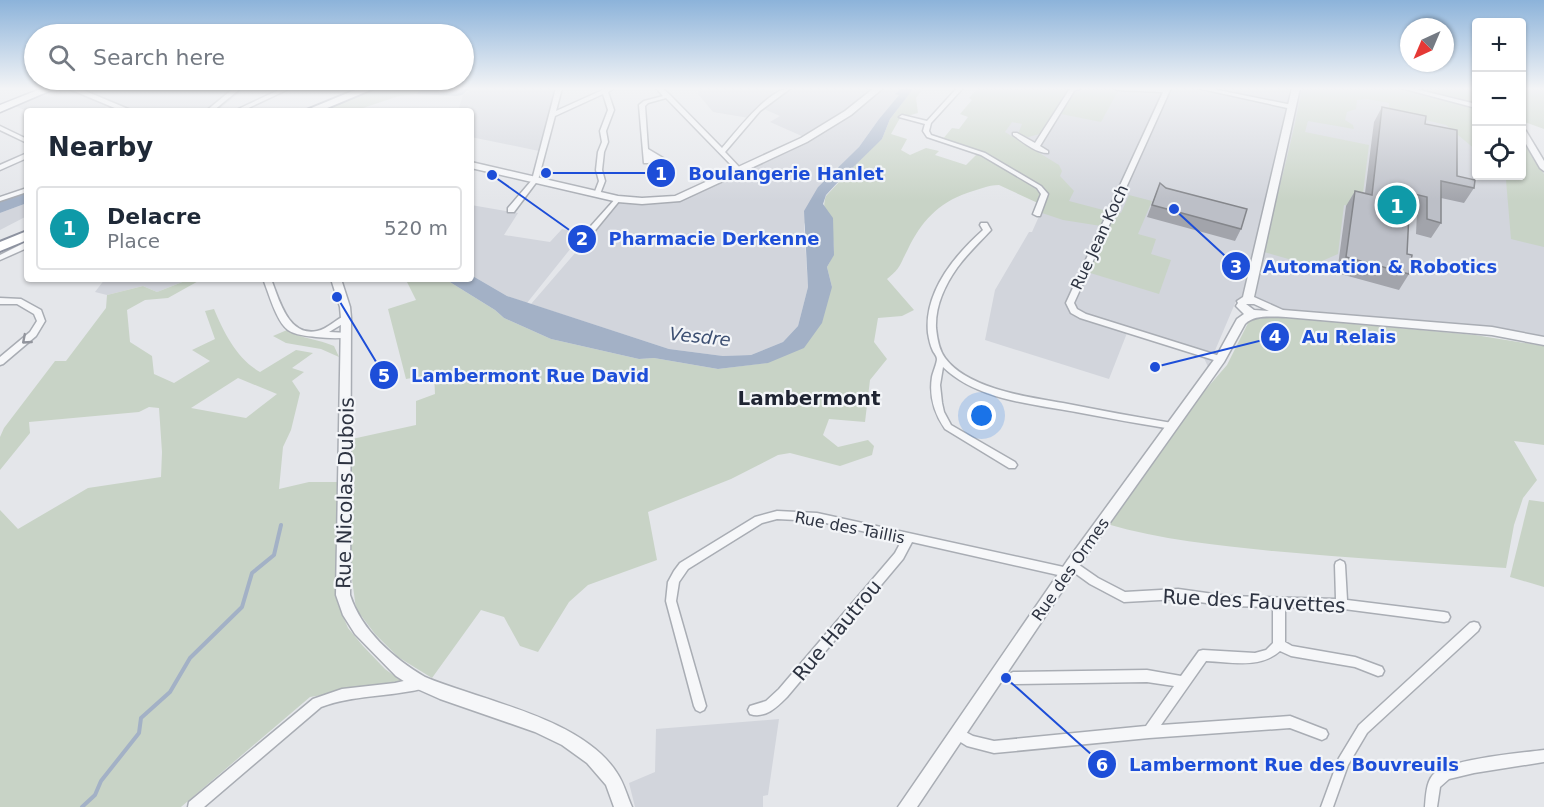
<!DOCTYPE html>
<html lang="en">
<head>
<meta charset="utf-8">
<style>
  :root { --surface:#fff; --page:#f2f2f3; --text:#1f2937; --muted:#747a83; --line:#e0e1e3; --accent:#c2575d }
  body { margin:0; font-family:"DejaVu Sans",sans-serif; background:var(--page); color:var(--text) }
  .controls { position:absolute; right:18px; top:18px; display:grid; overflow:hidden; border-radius:6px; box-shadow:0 2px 4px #0004 }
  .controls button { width:54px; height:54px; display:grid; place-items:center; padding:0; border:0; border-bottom:2px solid var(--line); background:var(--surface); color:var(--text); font:30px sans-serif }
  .compass { position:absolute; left:1400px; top:18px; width:54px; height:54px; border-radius:50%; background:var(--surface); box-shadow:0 2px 4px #0004; rotate:224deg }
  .you { position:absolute; left:982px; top:416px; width:21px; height:21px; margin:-15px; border:4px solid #fff; border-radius:50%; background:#1a73e8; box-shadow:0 0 0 9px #1a73e833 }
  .badge { display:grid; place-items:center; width:39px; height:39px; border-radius:50%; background:var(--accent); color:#fff; font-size:20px; font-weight:700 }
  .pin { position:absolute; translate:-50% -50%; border:3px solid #fff; box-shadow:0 2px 6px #0006 }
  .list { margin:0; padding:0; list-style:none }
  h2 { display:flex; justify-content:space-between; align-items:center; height:78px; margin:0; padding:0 24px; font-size:26px }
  h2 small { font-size:20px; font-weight:400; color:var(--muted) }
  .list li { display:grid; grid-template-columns:39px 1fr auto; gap:18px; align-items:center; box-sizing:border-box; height:84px; margin:0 12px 12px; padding:0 12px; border:2px solid var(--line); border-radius:6px }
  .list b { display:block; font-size:22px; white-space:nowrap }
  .list p { margin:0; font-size:20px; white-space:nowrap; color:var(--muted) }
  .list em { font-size:20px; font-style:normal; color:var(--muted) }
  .icon { flex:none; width:33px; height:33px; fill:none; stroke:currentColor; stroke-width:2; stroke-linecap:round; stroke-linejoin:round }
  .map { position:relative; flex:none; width:1544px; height:807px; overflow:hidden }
  .search { position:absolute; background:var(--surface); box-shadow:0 2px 4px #0004; left:24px; top:24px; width:450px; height:66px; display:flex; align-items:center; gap:15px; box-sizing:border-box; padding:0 21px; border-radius:33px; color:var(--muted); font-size:22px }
  .panel { position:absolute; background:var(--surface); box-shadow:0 2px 4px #0004; left:24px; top:108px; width:450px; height:174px; border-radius:6px }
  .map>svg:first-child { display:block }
  .built { fill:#d2d5dc }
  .green { fill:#c8d3c6; fill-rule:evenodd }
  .water { fill:#a3b1c6 }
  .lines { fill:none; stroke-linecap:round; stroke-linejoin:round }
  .stream { stroke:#a3b1c6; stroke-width:4 }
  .minor-casing { stroke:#a9adb4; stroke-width:3 }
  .tertiary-casing { stroke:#a9adb4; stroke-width:3 }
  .trunk-casing { stroke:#8d92a0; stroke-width:3 }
  .motorway-casing { stroke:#8d92a0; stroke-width:4 }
  .minor { fill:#f6f7f9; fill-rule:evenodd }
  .tertiary { fill:#f6f7f9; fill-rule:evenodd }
  .trunk { fill:#fff; fill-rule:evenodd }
  .motorway { fill:#fff; fill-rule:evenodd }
  .wall { fill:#a2a4ab }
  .building { fill:#bcbfc7; stroke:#84868b; stroke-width:1.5 }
  .oneway { stroke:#92959d }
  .labels { text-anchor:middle; stroke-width:4.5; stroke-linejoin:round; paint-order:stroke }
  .street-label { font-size:16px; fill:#2d3341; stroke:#f3f5f8 }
  .water-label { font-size:18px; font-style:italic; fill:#3b4e71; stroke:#f3f5f8 }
  .quarter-label { font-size:20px; font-weight:bold; fill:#1f2432; stroke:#f3f5f8 }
  .near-street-label { font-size:20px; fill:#2d3341; stroke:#f3f5f8 }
  .leader { fill:none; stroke:#1d4ed8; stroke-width:2 }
  .callout-dot { fill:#1d4ed8; stroke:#f3f5f8; stroke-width:2 }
  .mark-label { font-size:18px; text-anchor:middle; font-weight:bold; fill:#fff }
  .callout-label { font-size:18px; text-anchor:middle; font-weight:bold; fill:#1d4ed8; stroke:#f3f5f8; stroke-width:4.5; stroke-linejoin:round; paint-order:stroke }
</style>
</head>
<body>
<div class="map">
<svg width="1544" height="807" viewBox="0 0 1544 807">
  <rect width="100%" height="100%" fill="#e4e6ea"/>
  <g class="built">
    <polygon points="57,88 245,88 217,111 209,111 205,108 200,111 117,111 107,107 98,111 27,111 15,106"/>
    <polygon points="476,88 556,88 539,151 471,137 471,111 458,111 463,95"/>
    <polygon points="699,88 760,88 779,93 749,118 713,112 698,94"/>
    <polygon points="791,88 876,88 864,99 804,137 770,122 780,116 764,109"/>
    <polygon points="883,88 901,88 895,93 899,95 879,119 859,147 818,187 804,225 808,287 798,326 783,342 751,355 723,356 669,349 531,304 620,201 681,200 723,180 855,109"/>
    <polygon points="1014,88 1402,88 1476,107 1476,176 1522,176 1522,141 1544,174 1544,337 1499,327 1282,309 1262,300 1242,296 1236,301 1208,367 1204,358 1127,333 1109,379 985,340 995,290 1029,232 1032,232 1048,196 1045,186 990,153"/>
    <polygon points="27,203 27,216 0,230 0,213"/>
    <polygon points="471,205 518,213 504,235 550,242 562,229 583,233 527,303 507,296 471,275"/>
    <polygon points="105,279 190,279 157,292 143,286 107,295 95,292"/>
    <polygon points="779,719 768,795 763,796 763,807 635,807 629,783 655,772 656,729"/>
  </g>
  <g class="green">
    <polygon points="380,88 424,88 416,94 399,96 357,110 321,111"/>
    <path d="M914,88H923L916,98L918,113L900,118L891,134L907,139L901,150L910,155L926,148L939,151L935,155L966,165L977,154L984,155L1025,179L1044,194L1040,204L999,185C988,185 977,190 967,193C938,203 921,222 908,249C900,264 901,268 887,279L914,310L902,316L878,318L874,342L887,359L870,380L865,422L829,419L823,435L838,447L868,440L874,446L872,455L840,466L790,453L778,455L731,479L648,512L657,560L588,585L569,602L538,652L520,646L504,617L481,610L432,678L398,657L375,634L356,609L350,564L352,439L416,425V401L435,394L434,374L406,379L388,309L416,300L407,282L403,279H445L495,310L504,318L551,339L639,359L654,358L718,369L767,363L832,287L827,267C846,237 817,221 826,196L870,149L882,139L890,119Z"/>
    <polygon points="975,88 1073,88 1069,90 1040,134 1028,137 1018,134 1022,124 1012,122 1005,132 1059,165 1062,171 1060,176 1074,191 1069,201 1107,211 1101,226 1063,220 1039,212 1047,196 1043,190 979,150 942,140 952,128 959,129 968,117 960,114 972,100 969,98 976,90"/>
    <polygon points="1088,88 1119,89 1101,122 1061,114 1074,93"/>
    <path d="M1302,88H1402L1476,107V150L1446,125L1389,111V103L1367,99L1357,100L1356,109L1347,112L1345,120L1353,125L1354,129L1308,121L1305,132L1369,145L1361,209L1344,205L1338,254L1322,261L1320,268L1264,252C1276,197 1292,144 1302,88Z"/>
    <polygon points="1416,88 1469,88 1476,90 1476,105 1415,90"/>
    <polygon points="1522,88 1544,88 1544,129 1522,121"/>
    <polygon points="1522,141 1544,174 1544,247 1511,239 1506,180 1503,176 1522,176"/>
    <polygon points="1129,195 1152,201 1138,234 1156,239 1151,254 1171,260 1159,294 1087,272 1115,211 1121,213"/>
    <path d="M190,279H202L168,298L145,300L127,310L130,342L152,356L154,374L174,383L210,361L192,350L215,339L205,311L214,309C224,333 237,359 260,372L296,350L313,353L292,368L304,372L292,381L300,393L291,430L283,447L279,489L309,482H338L337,602L348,628L363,646L385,669L403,682L310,697L181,807H0V510L18,529L88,488L161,477L162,452L159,408L149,407L139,412L29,422L30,433L0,470V437L4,428L55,361H66L106,308L107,295L143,286L157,292ZM238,378L277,394L246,418L191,408Z"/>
    <path d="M1277,317L1475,335L1544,346V445L1514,441L1537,480L1523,498L1514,525L1506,568C1428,563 1351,558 1273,551C1217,545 1161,540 1107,524L1201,395L1227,365L1249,321L1252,319Z"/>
    <path d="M287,330C302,339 318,339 334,346L339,357L321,349L286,343L273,336Z"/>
    <polygon points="1529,500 1544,502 1544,587 1510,577"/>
  </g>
  <g class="water">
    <polygon points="424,88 470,88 462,95 456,96 416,94"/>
    <polygon points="901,88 914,88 890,119 882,139 839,181 826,195 823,204 833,218 834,255 827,267 832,287 822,323 804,348 768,363 718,369 654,358 639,359 551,339 504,318 495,310 445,279 471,279 471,275 507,296 669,349 723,356 751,355 783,342 798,326 808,287 804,211 818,187 859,147 879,119 899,95 895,94"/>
    <polygon points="27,192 27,203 0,213 0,201"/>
  </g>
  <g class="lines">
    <polyline class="stream" points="82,807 95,795 101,781 139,733 141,718 170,692 190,658 242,607 252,573 274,555 281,525"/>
    <defs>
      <g id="minor">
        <polygon points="234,88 241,88 213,111 206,111"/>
        <polygon points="283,88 291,88 242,111 234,111"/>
        <polygon points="556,88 562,88 556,111 607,88 615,88 608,92 614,110 606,131 608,142 604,152 602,170 605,181 600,194 597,196 594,194 599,181 596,170 598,152 602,142 600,131 608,110 603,94 555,116 538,180 514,212 508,212 508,208 532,180"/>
        <path d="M656,88H662L670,95L722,148C736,132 769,88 791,88L760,111L725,152L742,170L739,172L737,171L666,98L648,103L645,106L648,149L663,158L648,163H644L639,105L644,101L663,96Z"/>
        <polygon points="957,88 963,88 931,123 929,131 931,135 985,153 1041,186 1048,194 1040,216 1037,216 1033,214 1041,194 1037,188 981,155 927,137 923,131 925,124 899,117 902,115 927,121"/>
        <path d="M1072,88H1081L1074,91L1040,146L1048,151V153C1036,153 1023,142 1013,135V133H1017L1035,143L1069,90Z"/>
        <polygon points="1114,88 1171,88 1074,303 1077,309 1086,314 1223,357 1224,359 1223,361 1217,361 1080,318 1071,313 1066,303 1163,92 1117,90"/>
        <polygon points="1197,88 1208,88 1292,105 1295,107 1292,109"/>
        <polygon points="1401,88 1411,88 1476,104 1476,108"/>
        <polygon points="0,126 27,139 27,143 0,130"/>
        <polygon points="27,153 27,158 0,170 0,165"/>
        <polygon points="27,188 27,192 0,201 0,197"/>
        <polygon points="618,197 620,198 620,200 579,250 573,250 573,246 616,198"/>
        <path d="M981,223H987L991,230C979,243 967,254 957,268C945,285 935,306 936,328C937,338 939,350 945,358C968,389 1028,397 1063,403C1099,410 1136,417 1172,423L1175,424L1177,426L1175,428L1172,429C1140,424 1108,418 1076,412C1032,404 977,400 943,367L940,385L942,403L944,412L951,425L1015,462L1017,465L1015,468H1009L945,429C934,413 929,396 932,377C933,372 937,363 937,359C937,356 934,353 933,351C930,345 929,339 928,333C924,292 955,255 983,230L980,225Z"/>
        <polygon points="24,243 27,243 27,248 0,260 0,255"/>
        <path d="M263,279H271C279,299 288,337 317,331C328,329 336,319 346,315L350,318L349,320L329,332L349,333L350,335L349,337C338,339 327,338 316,337C307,336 295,335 288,330C276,321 269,293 263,279Z"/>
        <polygon points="0,298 21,299 41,310 45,321 36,336 3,364 0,365 0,357 30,332 37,321 34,314 17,304 0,304"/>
        <path d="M777,511L817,513L1068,568L1067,565L1068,562L1072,560L1098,578L1125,592L1178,589L1228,596L1336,599L1335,565L1336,562L1340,560L1344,562L1345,565L1347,600L1444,612L1448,613L1450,617L1448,621L1444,622L1344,609L1285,607V642L1292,646L1355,657L1382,667L1384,671L1382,675L1378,676L1355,667L1291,656L1280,651C1260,669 1231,662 1206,661L1161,725L1290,716L1326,730L1328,734L1326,738L1322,740L1290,728L1149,738L994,753L967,746L954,738L952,734L954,730L958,728L973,736L994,741L1146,726L1174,686L1147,682L1013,684L1009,682L1007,678L1009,674L1013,672L1147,670L1181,676L1199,651L1203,650L1255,653L1266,650L1273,643V607L1228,606L1178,599L1124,602L1090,584L1072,571L1071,575L1067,577L912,542L903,559L787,697C777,707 765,719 750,714L748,710L750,706L766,701L779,689L895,553L902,540L817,521L777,519L762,523L688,569L679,582L676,601L706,706L704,710L700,712L696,710L694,706L666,601L668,582L674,571L680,563L755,517Z"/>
        <polygon points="1474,622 1478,623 1480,627 1478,631 1367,733 1348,765 1333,807 1321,807 1339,758 1359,725 1470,623"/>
        <path d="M421,677L425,679L427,683L425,687L421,689C388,697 353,695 321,707L204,807H188L189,802L313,699L342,689L395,683Z"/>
        <path d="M1544,750V762L1474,773L1449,779L1440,787L1437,807H1425C1426,796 1426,779 1436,772C1454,759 1520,753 1544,750Z"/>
      </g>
      <g id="tertiary">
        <polygon points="67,88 78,88 133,111 122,111"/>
        <polygon points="874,88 883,88 851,115 807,142 680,201 642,204 618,202 471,168 471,162 618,196 642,198 675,196 801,138 845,111"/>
        <path d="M1292,88H1300L1254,297L1283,310L1492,327L1544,337V345L1492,335L1286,317C1273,317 1255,314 1245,324L1224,362L1077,569L917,807H898L1067,561L1216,357L1237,319L1244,314L1236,306L1238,303L1237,301L1243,297ZM1246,304H1254L1269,311L1254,310Z"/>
        <polygon points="1522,128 1526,131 1544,161 1544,171 1540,168 1522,137"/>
        <path d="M331,279H341L350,307L351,318L350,595C361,630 394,659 425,677C482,701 582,718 617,773C624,783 627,796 632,807H614L606,785L587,763L562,745L535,732L440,699L413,687L396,676L355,634L343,615L336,595L341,318L340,307Z"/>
      </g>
      <polygon id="trunk" points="43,88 56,88 0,112 0,105"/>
      <g id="motorway">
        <polygon points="360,88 375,88 320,111 304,111"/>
        <polygon points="27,231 27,240 0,251 0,242"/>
      </g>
    </defs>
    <use href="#minor" class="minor-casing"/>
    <use href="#tertiary" class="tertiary-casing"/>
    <use href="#trunk" class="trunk-casing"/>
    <use href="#motorway" class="motorway-casing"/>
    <use href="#minor" class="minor"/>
    <use href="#tertiary" class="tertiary"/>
    <use href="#trunk" class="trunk"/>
    <use href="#motorway" class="motorway"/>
  </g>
  <g class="wall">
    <polygon points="1382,107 1425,124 1457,176 1474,188 1464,203 1441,198 1441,223 1431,238 1416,234 1417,212 1409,211 1407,254 1409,274 1399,290 1337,273 1346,206 1355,191 1365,193 1374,122"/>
    <polygon points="1160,183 1166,188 1241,229 1235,241 1147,217"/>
  </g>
  <g class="building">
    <polygon points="1382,107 1426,116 1425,124 1457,130 1457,176 1475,180 1474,188 1441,181 1441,223 1427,219 1427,197 1410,193 1407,254 1412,255 1409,274 1346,257 1355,191 1372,195"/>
    <polygon points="1160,183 1166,188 1247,209 1241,229 1152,205"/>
  </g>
  <defs><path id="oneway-chevron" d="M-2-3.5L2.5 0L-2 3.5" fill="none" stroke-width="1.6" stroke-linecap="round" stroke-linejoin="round" transform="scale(1.5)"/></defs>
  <use class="oneway" href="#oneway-chevron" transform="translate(26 340) rotate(139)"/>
  <linearGradient id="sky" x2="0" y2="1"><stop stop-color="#8cb3da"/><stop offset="0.44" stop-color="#f3f4f6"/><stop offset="1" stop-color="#f3f4f6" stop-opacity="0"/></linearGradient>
  <rect width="1544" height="201" fill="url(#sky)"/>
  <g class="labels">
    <g class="street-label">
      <text transform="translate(1099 237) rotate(-65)" y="6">Rue Jean Koch</text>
      <text transform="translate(850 527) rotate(11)" y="6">Rue des Taillis</text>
      <text transform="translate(1070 569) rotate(-55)" y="6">Rue des Ormes</text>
    </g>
    <g class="water-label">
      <text transform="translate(700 337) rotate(6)" y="6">Vesdre</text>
    </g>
    <g class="quarter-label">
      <text x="809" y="405">Lambermont</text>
    </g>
    <g class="near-street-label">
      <text transform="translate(345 493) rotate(-89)" y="7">Rue Nicolas Dubois</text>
      <text transform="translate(1254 601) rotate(3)" y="7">Rue des Fauvettes</text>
      <text transform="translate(837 630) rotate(-50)" y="7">Rue Hautrou</text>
    </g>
  </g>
  <path class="leader" d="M546 173L661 173M492 175L582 239M1174 209L1236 266M1155 367L1275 337M337 297L384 375M1006 678L1102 764"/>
  <g class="callout-dot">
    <circle cx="546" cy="173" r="6"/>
    <circle cx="492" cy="175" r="6"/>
    <circle cx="1174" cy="209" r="6"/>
    <circle cx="1155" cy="367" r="6"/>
    <circle cx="337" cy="297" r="6"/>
    <circle cx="1006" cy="678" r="6"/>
    <circle cx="661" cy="173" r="15"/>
    <circle cx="582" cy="239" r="15"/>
    <circle cx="1236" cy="266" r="15"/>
    <circle cx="1275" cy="337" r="15"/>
    <circle cx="384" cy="375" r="15"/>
    <circle cx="1102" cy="764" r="15"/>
  </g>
  <g class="mark-label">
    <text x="661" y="180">1</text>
    <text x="582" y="245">2</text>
    <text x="1236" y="273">3</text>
    <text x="1275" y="343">4</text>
    <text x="384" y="382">5</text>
    <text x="1102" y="771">6</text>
  </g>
  <g class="callout-label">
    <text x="786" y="180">Boulangerie Hanlet</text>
    <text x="714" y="245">Pharmacie Derkenne</text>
    <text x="1380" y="273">Automation &amp; Robotics</text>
    <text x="1349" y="343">Au Relais</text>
    <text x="530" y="382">Lambermont Rue David</text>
    <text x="1294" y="771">Lambermont Rue des Bouvreuils</text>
  </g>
</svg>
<div class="controls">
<button>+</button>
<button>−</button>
<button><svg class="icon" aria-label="locate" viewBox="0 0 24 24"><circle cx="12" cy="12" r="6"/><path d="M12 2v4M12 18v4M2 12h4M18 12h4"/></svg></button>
</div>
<svg class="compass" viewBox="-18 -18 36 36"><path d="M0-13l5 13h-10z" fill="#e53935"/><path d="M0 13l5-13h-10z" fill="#747a83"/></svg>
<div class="you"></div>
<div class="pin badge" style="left:1397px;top:205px;background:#0f9aa8">1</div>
<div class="search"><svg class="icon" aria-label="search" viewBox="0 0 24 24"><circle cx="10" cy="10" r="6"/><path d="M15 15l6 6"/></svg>Search here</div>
<section class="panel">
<h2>Nearby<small></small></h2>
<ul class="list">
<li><span class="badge" style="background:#0f9aa8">1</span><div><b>Delacre</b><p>Place</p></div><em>520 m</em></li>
</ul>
</section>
</div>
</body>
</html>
